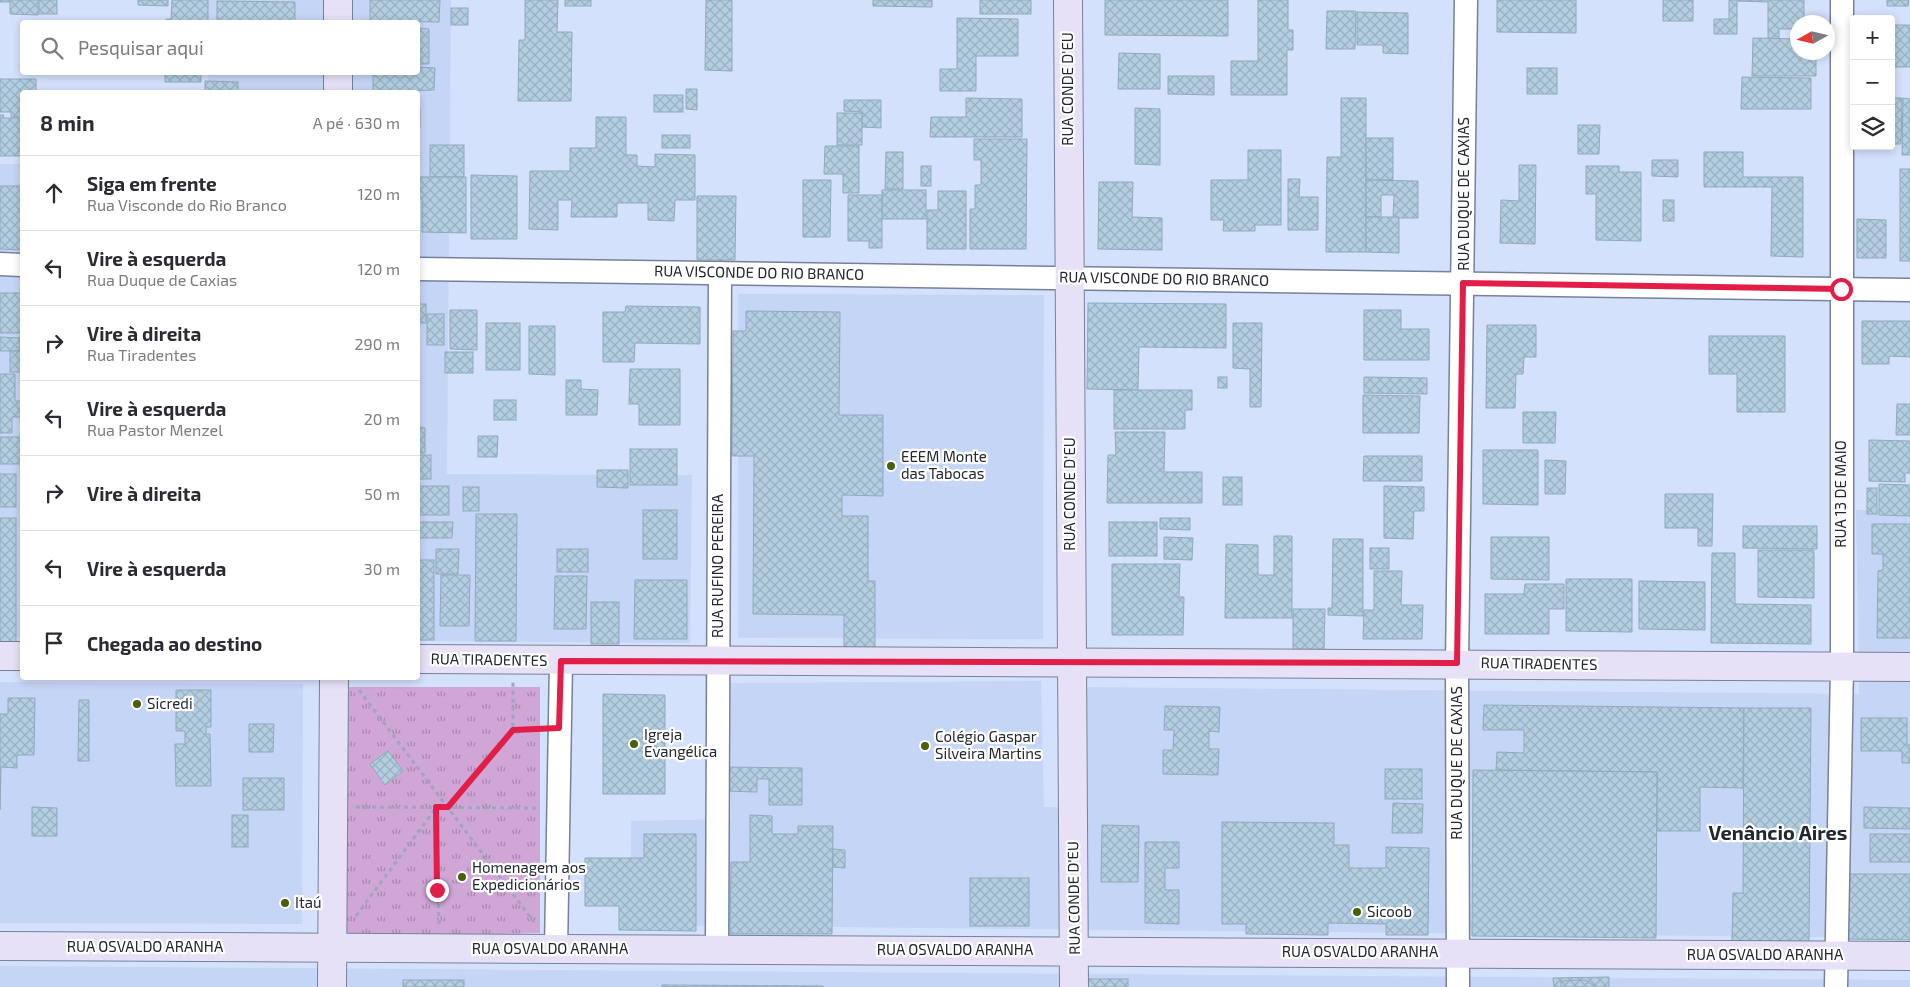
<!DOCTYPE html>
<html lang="pt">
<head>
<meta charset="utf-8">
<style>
  :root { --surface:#fff; --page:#f7f7f7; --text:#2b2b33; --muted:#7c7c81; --line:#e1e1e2 }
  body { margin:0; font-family:"Exo 2",sans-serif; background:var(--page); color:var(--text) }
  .controls { position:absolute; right:15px; top:15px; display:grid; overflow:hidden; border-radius:5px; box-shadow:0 2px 8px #0003 }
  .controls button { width:45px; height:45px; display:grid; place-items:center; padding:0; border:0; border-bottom:1px solid var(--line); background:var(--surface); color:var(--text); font:25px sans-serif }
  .compass { position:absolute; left:1790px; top:15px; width:45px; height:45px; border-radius:50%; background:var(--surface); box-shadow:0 2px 8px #0003; rotate:262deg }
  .stop { position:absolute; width:15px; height:15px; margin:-11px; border:4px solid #e11d48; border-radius:50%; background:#fff }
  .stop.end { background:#e11d48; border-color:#fff; box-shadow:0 1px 5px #0008 }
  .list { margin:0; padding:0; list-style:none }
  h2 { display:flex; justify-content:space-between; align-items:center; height:65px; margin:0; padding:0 20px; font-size:21px }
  h2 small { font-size:16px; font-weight:400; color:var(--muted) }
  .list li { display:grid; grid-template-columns:32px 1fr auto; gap:15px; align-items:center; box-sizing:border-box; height:75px; padding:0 20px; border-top:1px solid var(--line) }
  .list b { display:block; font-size:19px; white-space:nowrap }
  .list p { margin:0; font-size:16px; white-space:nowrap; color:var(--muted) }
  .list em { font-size:16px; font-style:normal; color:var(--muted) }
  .icon { flex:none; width:28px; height:28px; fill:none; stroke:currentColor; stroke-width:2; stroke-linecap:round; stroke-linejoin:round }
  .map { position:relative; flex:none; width:1910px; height:987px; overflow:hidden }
  .search { position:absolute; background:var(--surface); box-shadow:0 2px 8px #0003; left:20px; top:20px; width:400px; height:55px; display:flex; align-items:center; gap:12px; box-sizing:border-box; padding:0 18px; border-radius:5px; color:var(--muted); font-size:19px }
  .panel { position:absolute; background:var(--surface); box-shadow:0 2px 8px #0003; left:20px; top:90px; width:400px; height:590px; border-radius:5px }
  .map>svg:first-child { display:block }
  .built { fill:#c5d5f6 }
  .park { fill:url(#park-tufts) }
  .building { fill:url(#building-cross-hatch); stroke:#8faabc }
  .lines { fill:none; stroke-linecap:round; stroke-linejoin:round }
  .street-casing { stroke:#76829a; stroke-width:25 }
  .secondary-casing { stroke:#76829a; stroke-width:30 }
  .path { stroke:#9ca6bc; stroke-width:3; stroke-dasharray:4 4; stroke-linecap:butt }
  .street { stroke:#fff; stroke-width:22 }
  .secondary { stroke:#e6e1f7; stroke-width:28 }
  .route { stroke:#e11d48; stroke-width:6 }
  .poi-dot { fill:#4a5f07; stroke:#fff; stroke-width:2 }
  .labels { text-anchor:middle; stroke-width:4.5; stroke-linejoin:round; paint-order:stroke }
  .street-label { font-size:15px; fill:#222731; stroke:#fff }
  .poi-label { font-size:15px; fill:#222731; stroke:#fff; text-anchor:start }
  .district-label { font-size:20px; font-weight:bold; fill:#222731; stroke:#fff }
</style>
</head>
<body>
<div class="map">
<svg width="1910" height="987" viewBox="0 0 1910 987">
  <defs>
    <pattern id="park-tufts" width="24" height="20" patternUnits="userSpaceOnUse" patternTransform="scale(1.25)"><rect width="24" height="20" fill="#cfa6d6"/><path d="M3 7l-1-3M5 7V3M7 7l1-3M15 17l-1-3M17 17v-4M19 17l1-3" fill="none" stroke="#a887ae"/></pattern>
    <pattern id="building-cross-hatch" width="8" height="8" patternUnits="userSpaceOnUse" patternTransform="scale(1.25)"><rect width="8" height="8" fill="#b2cee0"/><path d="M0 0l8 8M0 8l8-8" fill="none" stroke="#99b1c1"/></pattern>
  </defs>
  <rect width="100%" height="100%" fill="#d4e1fc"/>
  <g class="built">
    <polygon points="208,0 451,0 447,474 692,475 690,643 418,641 418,92 208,92 208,73 418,72 418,22 208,22"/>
    <polygon points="0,164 22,164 22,638 0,637"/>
    <polygon points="738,294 1044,295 1043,639 738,638"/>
    <polygon points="1856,510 1910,510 1910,938 631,925 631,821 731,819 731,683 1041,681 1044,807 1084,808 1082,687 1859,694"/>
    <polygon points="0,682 303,684 302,924 0,923"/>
    <polygon points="0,966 1910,980 1910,987 0,987"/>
  </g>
  <polygon class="park" points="344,687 540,687 540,933 343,938"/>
  <g class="building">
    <polygon points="0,0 38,0 38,15 10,14 10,2 0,2"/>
    <rect x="39" y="0" width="18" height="14"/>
    <polygon points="138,0 168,0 168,6 138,5"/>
    <polygon points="172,0 208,0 208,22 166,22 166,19 171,19"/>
    <polygon points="370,0 440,0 439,22 370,21"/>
    <polygon points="525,0 558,0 557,32 572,32 571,101 518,101 519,40 525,40"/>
    <rect x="565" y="0" width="26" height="6"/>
    <polygon points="706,0 732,0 732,71 705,70"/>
    <polygon points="873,0 932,0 932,7 873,6"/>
    <rect x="980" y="0" width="51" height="14"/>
    <polygon points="1105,0 1228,0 1228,36 1105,35"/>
    <polygon points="1258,0 1288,0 1288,30 1293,30 1293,50 1287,50 1287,95 1231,95 1231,61 1258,61"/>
    <polygon points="1497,0 1576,0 1576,33 1497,32"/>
    <rect x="1663" y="0" width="30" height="21"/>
    <polygon points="1729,0 1804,0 1804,22 1798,22 1798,29 1779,29 1779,39 1768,38 1768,2 1737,1 1737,34 1714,34 1714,19 1729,19"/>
    <polygon points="1887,0 1909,0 1908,6 1887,6"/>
    <polygon points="217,1 295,2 295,22 217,22"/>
    <rect x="451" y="8" width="17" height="17"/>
    <polygon points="1327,11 1356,11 1355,49 1326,49"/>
    <polygon points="1357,12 1408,13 1408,54 1383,53 1383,45 1357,45"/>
    <polygon points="957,18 1018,19 1018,56 976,56 976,91 940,91 940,69 957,69"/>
    <polygon points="1891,25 1910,25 1910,67 1893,67"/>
    <polygon points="418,28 429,29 429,64 418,64"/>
    <polygon points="1753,38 1798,39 1798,52 1816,52 1816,76 1752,76"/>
    <polygon points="1119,53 1160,54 1160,89 1118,89"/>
    <polygon points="418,67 435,68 434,90 373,92 373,72 418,72"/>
    <rect x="1527" y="68" width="30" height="26"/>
    <polygon points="165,72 295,72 201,73 201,82 165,82"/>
    <polygon points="1168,76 1214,76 1214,95 1168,94"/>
    <polygon points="1742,77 1811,78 1811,109 1741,109"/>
    <polygon points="0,79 36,79 36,92 22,92 22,117 11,117 11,112 0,112"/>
    <polygon points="205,81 238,82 238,92 205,92"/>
    <polygon points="686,89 697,89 697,110 686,109"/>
    <rect x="654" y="95" width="29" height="17"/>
    <polygon points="966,98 1022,99 1022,137 930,137 931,117 966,117"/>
    <polygon points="1341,98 1366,98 1366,252 1326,252 1327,157 1341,157"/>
    <polygon points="1891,98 1902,98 1901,144 1891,144"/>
    <polygon points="1903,98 1910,99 1910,155 1902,155"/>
    <polygon points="844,100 881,100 881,128 862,127 862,112 844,111"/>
    <rect x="418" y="108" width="2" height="19"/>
    <polygon points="1135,108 1160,109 1160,165 1135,164"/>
    <rect x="837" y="113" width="25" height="32"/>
    <polygon points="0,115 4,115 3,118 22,118 22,156 0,156"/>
    <polygon points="596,117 626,117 626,155 637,155 637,166 655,167 655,154 695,155 695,200 675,200 674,221 648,220 648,203 617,203 617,217 571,217 572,200 558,200 558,230 529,229 530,171 570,171 570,148 596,148"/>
    <polygon points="1578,125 1600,125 1599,154 1578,154"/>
    <rect x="662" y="135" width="28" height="13"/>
    <rect x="1366" y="138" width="27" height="42"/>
    <polygon points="974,139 1027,139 1026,249 970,249 970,209 975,209 975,185 981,185 981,160 974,160"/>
    <rect x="430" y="145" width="34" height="32"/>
    <polygon points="825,146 859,146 859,193 843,193 843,174 824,174"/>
    <polygon points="1248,150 1281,150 1281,225 1255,225 1255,231 1223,231 1224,220 1211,220 1211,180 1248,180"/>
    <polygon points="886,152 903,152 903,189 885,189"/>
    <polygon points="1704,152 1743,152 1743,177 1803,177 1803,257 1771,256 1772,187 1704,187"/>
    <polygon points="1652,160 1678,160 1678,177 1652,176"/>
    <polygon points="1519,165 1536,165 1535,244 1500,243 1501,200 1519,201"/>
    <rect x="921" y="166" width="10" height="20"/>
    <polygon points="1586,166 1619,166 1619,172 1641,172 1641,241 1596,240 1596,194 1586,194"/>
    <rect x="1900" y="169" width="10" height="92"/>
    <polygon points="471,175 517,176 517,239 471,239"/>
    <polygon points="418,177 466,177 466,233 422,232 422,198 418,198"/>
    <polygon points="1288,179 1300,179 1299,197 1318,197 1318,230 1288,230"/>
    <polygon points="803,180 831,180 830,237 803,237"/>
    <polygon points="1366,180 1418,181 1418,218 1393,218 1394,195 1381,195 1381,217 1366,217"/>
    <polygon points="1099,182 1133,182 1132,217 1162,218 1162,250 1098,249"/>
    <polygon points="0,186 22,186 22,250 0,249"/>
    <rect x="882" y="190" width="44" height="29"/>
    <polygon points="938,191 966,191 966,249 927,249 927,210 938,210"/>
    <polygon points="848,195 882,195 882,248 869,248 869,241 848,241"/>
    <polygon points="697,196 736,196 735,260 697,260"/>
    <rect x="418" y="200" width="1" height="32"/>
    <rect x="1663" y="200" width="11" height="21"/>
    <polygon points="1366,217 1399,217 1399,253 1366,252"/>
    <polygon points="1857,219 1886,220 1886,258 1857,258"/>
    <rect x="0" y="293" width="22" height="40"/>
    <polygon points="1088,303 1226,304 1226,348 1139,347 1138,390 1087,389"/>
    <rect x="418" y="304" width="8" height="19"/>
    <polygon points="626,306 700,307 700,344 635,343 634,362 603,362 603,312 625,312"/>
    <polygon points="450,310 477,310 477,350 450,349"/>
    <polygon points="1364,310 1401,310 1401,329 1429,329 1429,360 1364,360"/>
    <polygon points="746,311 840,312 839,415 883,415 883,496 842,495 842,516 868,516 868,581 875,581 875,654 844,655 844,615 753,614 754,456 732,456 733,331 746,331"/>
    <rect x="427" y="314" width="17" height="31"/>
    <polygon points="1862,321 1910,321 1910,357 1889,356 1889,364 1862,364"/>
    <rect x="486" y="323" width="34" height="47"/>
    <polygon points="1233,323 1262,323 1261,407 1250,407 1250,369 1233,368"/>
    <polygon points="1487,325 1536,325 1536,357 1524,357 1523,374 1516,374 1515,408 1486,408"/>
    <polygon points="529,326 555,326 555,375 529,374"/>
    <polygon points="1709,336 1785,336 1785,412 1737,412 1737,374 1709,374"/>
    <polygon points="0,337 20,338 20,351 0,351"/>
    <rect x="10" y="351" width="12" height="21"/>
    <rect x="445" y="352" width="28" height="21"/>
    <polygon points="630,369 680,369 680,425 639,425 639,404 629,404"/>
    <polygon points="0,374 15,374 15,401 22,401 22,417 12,417 12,433 0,433"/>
    <rect x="1218" y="377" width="9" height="11"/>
    <polygon points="1364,377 1427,378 1427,394 1364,393"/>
    <polygon points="566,380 581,380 581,389 598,390 597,415 566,415"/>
    <polygon points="1114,390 1192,390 1192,410 1185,410 1185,429 1114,429"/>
    <polygon points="1363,395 1420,396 1419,433 1363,433"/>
    <rect x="494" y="400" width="22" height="20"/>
    <polygon points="1897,404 1910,404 1910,435 1896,435"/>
    <polygon points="1523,412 1556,412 1555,443 1523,443"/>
    <polygon points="418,427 425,428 425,453 418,453"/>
    <polygon points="1115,432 1165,432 1164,472 1202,472 1202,503 1107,503 1108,455 1116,455"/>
    <polygon points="478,436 498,436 497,457 478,457"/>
    <rect x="0" y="437" width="22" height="27"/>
    <polygon points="1869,440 1910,441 1910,473 1905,473 1905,482 1869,481"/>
    <rect x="630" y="449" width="47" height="36"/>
    <polygon points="1483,450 1538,450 1538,505 1483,504"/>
    <rect x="418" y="455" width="13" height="24"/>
    <polygon points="1364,456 1422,456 1422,481 1363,481"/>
    <polygon points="1545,460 1566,461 1565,494 1545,494"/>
    <polygon points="597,470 628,470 628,488 597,487"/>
    <rect x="0" y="474" width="16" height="33"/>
    <rect x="1223" y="477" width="19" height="28"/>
    <polygon points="1879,484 1910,485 1910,516 1879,515"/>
    <rect x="418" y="486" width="31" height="29"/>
    <polygon points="1384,486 1424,487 1424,511 1414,511 1413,539 1384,538"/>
    <rect x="463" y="487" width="16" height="24"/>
    <rect x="1867" y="488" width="10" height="26"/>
    <polygon points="1665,494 1713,494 1712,546 1698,546 1698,528 1665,528"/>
    <rect x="643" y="510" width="34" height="49"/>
    <polygon points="476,514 517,514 516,641 475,641"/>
    <rect x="0" y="518" width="16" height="127"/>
    <polygon points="1160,518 1190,518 1190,530 1160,529"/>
    <polygon points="418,522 453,522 452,538 418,538"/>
    <rect x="1109" y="522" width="48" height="34"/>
    <polygon points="1872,524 1910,524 1910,638 1877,638 1878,571 1883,570 1883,554 1872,554"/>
    <polygon points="1743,526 1817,526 1817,549 1743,548"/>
    <polygon points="1274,536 1292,536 1292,618 1225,618 1226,544 1258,545 1258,575 1274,575"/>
    <polygon points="1164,537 1193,538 1192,560 1164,559"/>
    <polygon points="1491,537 1549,537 1549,580 1491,579"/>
    <polygon points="1333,539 1363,539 1363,616 1328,615 1328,608 1332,608"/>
    <rect x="1370" y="548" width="19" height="21"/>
    <polygon points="436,549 459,549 458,574 436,574"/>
    <rect x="557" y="549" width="31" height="23"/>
    <polygon points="1758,550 1814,550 1814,598 1758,597"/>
    <polygon points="1712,553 1735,553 1735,604 1811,605 1811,644 1711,643"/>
    <rect x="418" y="560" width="16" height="80"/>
    <polygon points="1112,564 1180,564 1179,597 1184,597 1183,635 1112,635"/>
    <polygon points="1374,571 1402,571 1401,605 1423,605 1422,639 1363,639 1364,610 1374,610"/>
    <polygon points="441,575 470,575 469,626 440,626"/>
    <polygon points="555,576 587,576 586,629 554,629"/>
    <polygon points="1566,579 1632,579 1632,632 1566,631"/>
    <polygon points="635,580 687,580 687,639 634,639"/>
    <polygon points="1639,581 1705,582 1705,630 1639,629"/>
    <polygon points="1525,584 1564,584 1564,609 1549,609 1549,634 1485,634 1485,594 1524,594"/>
    <rect x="591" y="602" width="28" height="42"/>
    <polygon points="1293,609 1325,609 1324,650 1293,650"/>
    <polygon points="176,690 211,690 211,727 206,727 206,734 210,734 211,786 176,786 175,744 185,744 185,731 176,731"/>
    <polygon points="603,694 665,695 665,794 603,794"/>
    <polygon points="8,698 35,698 34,755 17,755 17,768 1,767 0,810 0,714 8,714"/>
    <polygon points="79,700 89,700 89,761 78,761"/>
    <polygon points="1484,705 1744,708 1743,788 1700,787 1700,831 1657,831 1657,772 1496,770 1497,752 1524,753 1524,730 1483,730"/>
    <polygon points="1165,706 1220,707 1219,732 1209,731 1209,749 1219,749 1218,775 1163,774 1163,750 1173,750 1174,730 1164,730"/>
    <polygon points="1744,708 1811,708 1809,943 1732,942 1733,893 1743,893"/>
    <polygon points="1861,718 1907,718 1907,745 1910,745 1910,763 1902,763 1902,751 1861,751"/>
    <polygon points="249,724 274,724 273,752 249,752"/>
    <polygon points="388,751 403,771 385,785 370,764"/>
    <polygon points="724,767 802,768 802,805 769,805 769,779 757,779 757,792 724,791"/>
    <rect x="1385" y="769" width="37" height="30"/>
    <polygon points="1473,770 1657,772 1656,938 1472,936"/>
    <rect x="243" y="778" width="41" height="32"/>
    <polygon points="1393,803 1423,804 1422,833 1392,833"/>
    <polygon points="32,807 57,808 57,836 32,836"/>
    <polygon points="1864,807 1910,808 1910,829 1864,828"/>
    <rect x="232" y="815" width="16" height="32"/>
    <polygon points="750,815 772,816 772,834 798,834 798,826 833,826 832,934 730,934 731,862 750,862"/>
    <polygon points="1222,822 1334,823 1334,845 1349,845 1349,868 1386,868 1386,847 1429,848 1428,935 1386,935 1386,924 1328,923 1328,935 1246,934 1246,924 1222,924"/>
    <polygon points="1102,825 1139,826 1138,882 1101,882"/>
    <polygon points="644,834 696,834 696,931 619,930 619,906 585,906 585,858 644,858"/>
    <rect x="1870" y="834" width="40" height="28"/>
    <polygon points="1145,842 1179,842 1179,868 1165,868 1165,890 1179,890 1179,924 1145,923"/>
    <polygon points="833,849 845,850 845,868 833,867"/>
    <polygon points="1838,874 1910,874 1910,940 1844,939"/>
    <rect x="970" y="878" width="59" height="48"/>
    <polygon points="1609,977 1609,987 1554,987 1553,978"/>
    <rect x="1081" y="979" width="47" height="8"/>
    <rect x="403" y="980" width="61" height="7"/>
    <polygon points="1585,980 1596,987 1561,987 1561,981"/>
    <polygon points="662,985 823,986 823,987 662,987"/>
  </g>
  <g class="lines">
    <defs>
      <g id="street">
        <polyline points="0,264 22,265"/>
        <polyline points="418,269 1910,290"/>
        <polyline points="717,949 720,273"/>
        <polyline points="556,950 561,661"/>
        <polyline points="1458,987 1457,663 1466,0"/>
        <polyline points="1836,987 1842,667 1842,0"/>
      </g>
      <g id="secondary">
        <polyline points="1068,0 1074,987"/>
        <polyline points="338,22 338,0"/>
        <polyline points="338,92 338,72"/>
        <polyline points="0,656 22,656"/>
        <polyline points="418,659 1910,667"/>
        <polyline points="0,946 1910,956"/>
        <polyline points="332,987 334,678"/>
      </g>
    </defs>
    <use href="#street" class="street-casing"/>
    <use href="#secondary" class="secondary-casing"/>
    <g class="path">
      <polyline points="359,690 534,922"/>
      <polyline points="513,730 540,729"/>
      <polyline points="356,807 537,808"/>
      <polyline points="448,807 513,730 513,682"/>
      <polyline points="436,808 439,924"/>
      <polyline points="356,916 436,808"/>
    </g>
    <use href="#street" class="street"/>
    <use href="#secondary" class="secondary"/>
  </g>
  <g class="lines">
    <polyline class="route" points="437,890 436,807 448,807 513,730 559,728 561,661 1457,663 1463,283 1841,289"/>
  </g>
  <g class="poi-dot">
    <circle cx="891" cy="466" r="5"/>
    <circle cx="137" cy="704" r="5"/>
    <circle cx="634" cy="744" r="5"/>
    <circle cx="925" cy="746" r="5"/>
    <circle cx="462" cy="877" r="5"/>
    <circle cx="285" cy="903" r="5"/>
    <circle cx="1357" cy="912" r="5"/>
  </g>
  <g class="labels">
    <g class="street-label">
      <text transform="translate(1068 89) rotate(-90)" y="5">RUA CONDE D'EU</text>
      <text transform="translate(1464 194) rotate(-90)" y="5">RUA DUQUE DE CAXIAS</text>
      <text transform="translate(759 273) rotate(1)" y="5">RUA VISCONDE DO RIO BRANCO</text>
      <text transform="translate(1164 279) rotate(1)" y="5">RUA VISCONDE DO RIO BRANCO</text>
      <text transform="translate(1070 494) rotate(-90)" y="5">RUA CONDE D'EU</text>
      <text transform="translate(1841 494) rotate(-90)" y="5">RUA 13 DE MAIO</text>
      <text transform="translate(718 566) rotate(-90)" y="5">RUA RUFINO PEREIRA</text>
      <text transform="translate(489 660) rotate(1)" y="5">RUA TIRADENTES</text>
      <text transform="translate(1539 664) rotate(1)" y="5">RUA TIRADENTES</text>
      <text transform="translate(1457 763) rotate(-90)" y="5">RUA DUQUE DE CAXIAS</text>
      <text transform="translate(1074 898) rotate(-91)" y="5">RUA CONDE D'EU</text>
      <text x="145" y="952">RUA OSVALDO ARANHA</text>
      <text x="550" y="954">RUA OSVALDO ARANHA</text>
      <text x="955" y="955">RUA OSVALDO ARANHA</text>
      <text x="1360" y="957">RUA OSVALDO ARANHA</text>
      <text x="1765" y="960">RUA OSVALDO ARANHA</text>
    </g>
    <g class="poi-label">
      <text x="901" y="462">EEEM Monte<tspan x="901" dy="17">das Tabocas</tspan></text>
      <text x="147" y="709">Sicredi</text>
      <text x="644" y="740">Igreja<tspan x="644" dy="17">Evangélica</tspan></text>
      <text x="935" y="742">Colégio Gaspar<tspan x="935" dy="17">Silveira Martins</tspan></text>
      <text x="472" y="873">Homenagem aos<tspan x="472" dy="17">Expedicionários</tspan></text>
      <text x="295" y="908">Itaú</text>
      <text x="1367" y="917">Sicoob</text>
    </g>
    <g class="district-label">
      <text x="1778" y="840">Venâncio Aires</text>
    </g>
  </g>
</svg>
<div class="controls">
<button>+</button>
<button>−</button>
<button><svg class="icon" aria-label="layers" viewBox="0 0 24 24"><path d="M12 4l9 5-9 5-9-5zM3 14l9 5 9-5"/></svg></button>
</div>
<svg class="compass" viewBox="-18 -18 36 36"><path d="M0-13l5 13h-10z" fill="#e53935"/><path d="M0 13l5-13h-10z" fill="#7c7c81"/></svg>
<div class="stop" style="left:1841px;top:289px"></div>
<div class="stop end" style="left:437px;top:890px"></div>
<div class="search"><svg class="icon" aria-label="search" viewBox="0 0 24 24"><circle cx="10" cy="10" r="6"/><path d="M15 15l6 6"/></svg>Pesquisar aqui</div>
<section class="panel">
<h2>8 min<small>A pé · 630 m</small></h2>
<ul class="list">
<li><svg class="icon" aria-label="ahead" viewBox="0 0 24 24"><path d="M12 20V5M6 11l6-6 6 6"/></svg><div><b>Siga em frente</b><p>Rua Visconde do Rio Branco</p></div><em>120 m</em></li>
<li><svg class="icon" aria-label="left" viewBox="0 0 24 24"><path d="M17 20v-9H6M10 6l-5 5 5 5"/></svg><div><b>Vire à esquerda</b><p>Rua Duque de Caxias</p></div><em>120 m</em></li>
<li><svg class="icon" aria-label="right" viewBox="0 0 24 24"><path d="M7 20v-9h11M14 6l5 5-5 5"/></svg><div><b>Vire à direita</b><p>Rua Tiradentes</p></div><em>290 m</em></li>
<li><svg class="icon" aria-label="left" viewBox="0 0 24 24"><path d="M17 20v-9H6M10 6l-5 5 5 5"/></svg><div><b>Vire à esquerda</b><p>Rua Pastor Menzel</p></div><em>20 m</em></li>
<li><svg class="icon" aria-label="right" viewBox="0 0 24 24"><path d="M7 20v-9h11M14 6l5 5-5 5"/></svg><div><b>Vire à direita</b></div><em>50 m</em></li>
<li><svg class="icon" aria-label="left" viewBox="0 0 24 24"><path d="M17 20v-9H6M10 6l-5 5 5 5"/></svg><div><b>Vire à esquerda</b></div><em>30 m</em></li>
<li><svg class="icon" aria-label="arrive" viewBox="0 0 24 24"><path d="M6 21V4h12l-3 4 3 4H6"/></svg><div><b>Chegada ao destino</b></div></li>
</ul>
</section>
</div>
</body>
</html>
